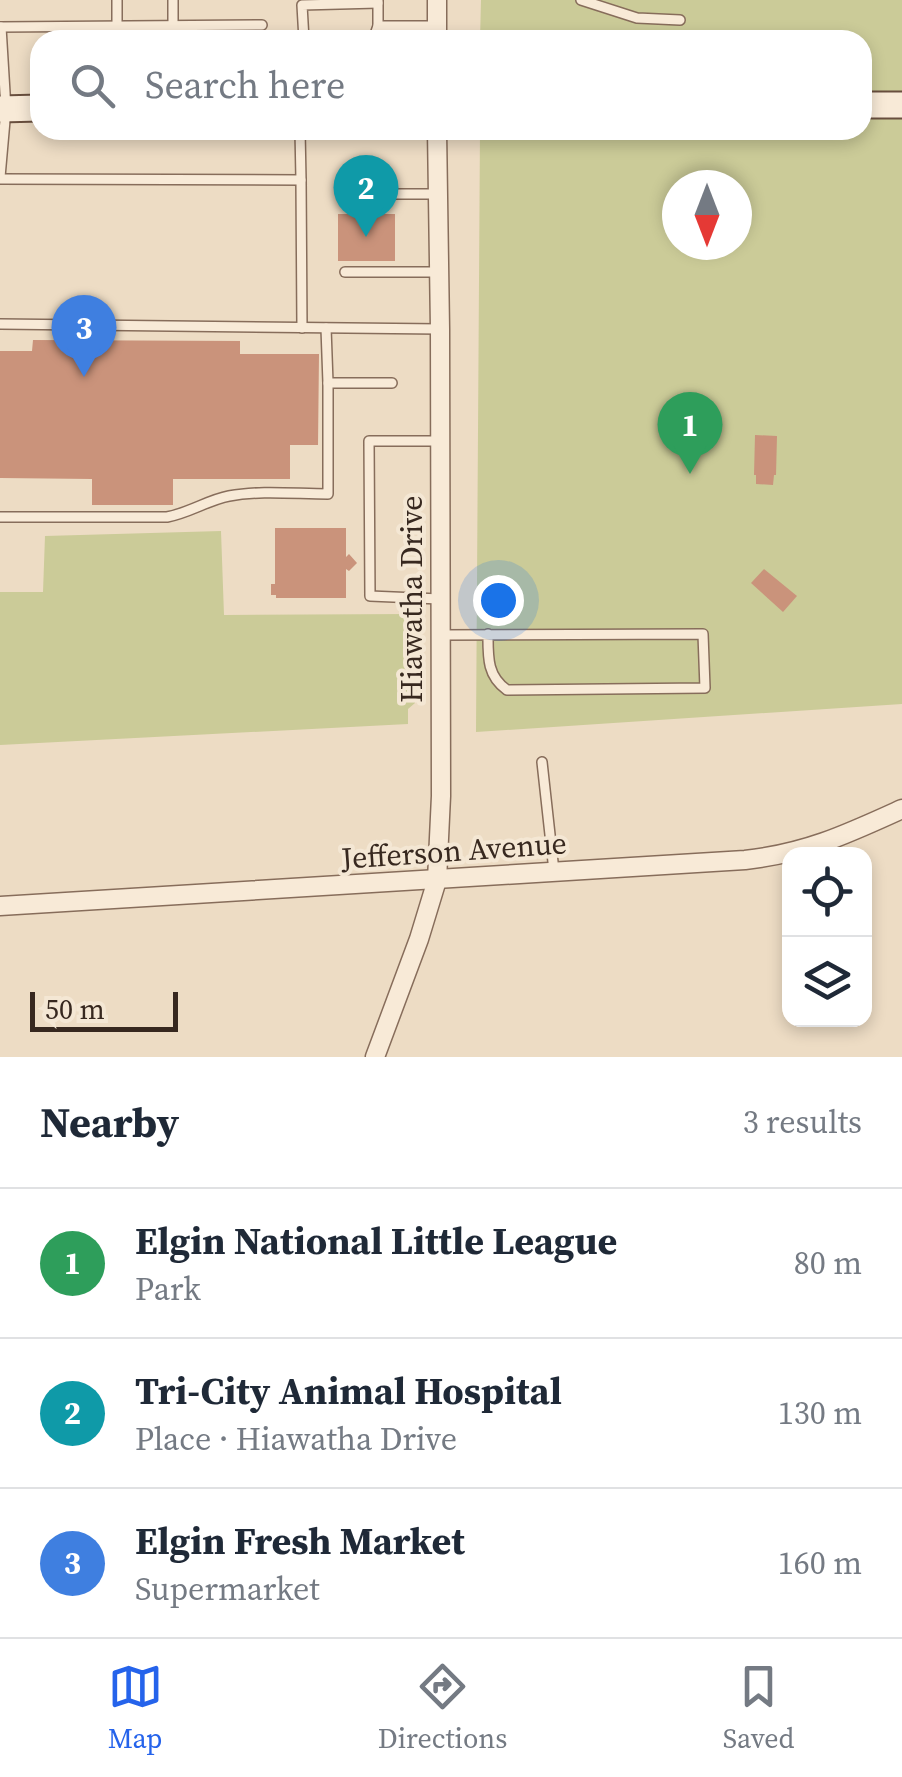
<!DOCTYPE html>
<html lang="en">
<head>
<meta charset="utf-8">
<style>
  :root { --surface:#fff; --page:#f2f2f3; --text:#1f2937; --muted:#747a83; --line:#e0e1e3; --accent:#2563eb }
  body { margin:0; font-family:"Source Serif 4",serif; background:var(--page); color:var(--text) }
  .controls { position:absolute; right:30px; bottom:30px; display:grid; overflow:hidden; border-radius:20px; box-shadow:0 5px 15px #0003 }
  .controls button { width:90px; height:90px; display:grid; place-items:center; padding:0; border:0; border-bottom:2px solid var(--line); background:var(--surface); color:var(--text); font:50px sans-serif }
  .compass { position:absolute; left:662px; top:170px; width:90px; height:90px; border-radius:50%; background:var(--surface); box-shadow:0 5px 15px #0003; rotate:180deg }
  .scale { position:absolute; left:30px; bottom:25px; width:148px; box-sizing:border-box; padding-left:10px; border:5px solid #37281f; border-top:0; font-size:28px; line-height:35px; white-space:nowrap; color:#37281f; -webkit-text-stroke:8px #f4e7d4; paint-order:stroke }
  .you { position:absolute; left:498px; top:600px; width:35px; height:35px; margin:-25px; border:8px solid #fff; border-radius:50%; background:#1a73e8; box-shadow:0 0 0 15px #1a73e833 }
  .badge { display:grid; place-items:center; width:65px; height:65px; border-radius:50%; background:var(--accent); color:#fff; font-size:32px; font-weight:700 }
  .pin { position:absolute; translate:-50% -82px; filter:drop-shadow(0 2px 5px #0008) }
  .pin::after { content:''; position:absolute; top:52px; width:35px; height:30px; background:inherit; clip-path:polygon(0 0,100% 0,50% 100%) }
  .list { margin:0; padding:0; list-style:none }
  h2 { display:flex; justify-content:space-between; align-items:center; height:130px; margin:0; padding:0 40px; font-size:42px }
  h2 small { font-size:32px; font-weight:400; color:var(--muted) }
  .list li { display:grid; grid-template-columns:65px 1fr auto; gap:30px; align-items:center; box-sizing:border-box; height:150px; padding:0 40px; border-top:2px solid var(--line) }
  .list b { display:block; font-size:38px; white-space:nowrap }
  .list p { margin:0; font-size:32px; white-space:nowrap; color:var(--muted) }
  .list em { font-size:32px; font-style:normal; color:var(--muted) }
  .icon { flex:none; width:55px; height:55px; fill:none; stroke:currentColor; stroke-width:2; stroke-linecap:round; stroke-linejoin:round }
  .map { position:relative; flex:none; width:902px; height:1057px; overflow:hidden }
  .search { position:absolute; background:var(--surface); box-shadow:0 5px 15px #0003; left:30px; right:30px; top:30px; height:110px; display:flex; align-items:center; gap:25px; box-sizing:border-box; padding:0 35px; border-radius:30px; color:var(--muted); font-size:38px }
  .sheet { height:580px; background:var(--surface) }
  nav { display:flex; justify-content:space-around; align-items:center; box-sizing:border-box; height:140px; border-top:2px solid var(--line); background:var(--surface); font-size:28px; color:var(--muted) }
  nav a { display:grid; justify-items:center; gap:5px }
  nav .on { color:var(--accent) }
  .map>svg:first-child { display:block }
  .green { fill:#cbcb98; fill-rule:evenodd }
  .building { fill:#ca937b }
  .lines { fill:none; stroke-linecap:round; stroke-linejoin:round }
  .service-casing { stroke:#876d5b; stroke-width:12 }
  .minor-casing { stroke:#876d5b; stroke-width:21 }
  .secondary-casing { stroke:#694f3e; stroke-width:29 }
  .service { stroke:#f8ead7; stroke-width:9 }
  .minor { stroke:#f8ead7; stroke-width:18 }
  .secondary { stroke:#f8ead7; stroke-width:25 }
  .labels { text-anchor:middle; stroke-width:8; stroke-linejoin:round; paint-order:stroke }
  .street-label { font-size:30px; fill:#37281f; stroke:#f4e7d4 }
</style>
</head>
<body>
<div class="map">
<svg width="902" height="1057" viewBox="0 0 902 1057">
  <rect width="100%" height="100%" fill="#eddcc4"/>
  <g class="green">
    <path d="M481,0H902V704L476,732L480,130H862V40H480ZM677,185H737V245H677Z"/>
    <polygon points="221,531 224,615 413,614 415,703 408,709 408,724 0,745 0,592 43,592 45,536"/>
  </g>
  <g class="building">
    <rect x="338" y="214" width="57" height="47"/>
    <polygon points="33,340 240,341 240,354 319,354 318,445 290,445 290,479 173,479 173,505 92,505 92,479 0,478 0,351 32,351"/>
    <polygon points="755,435 777,436 776,475 774,475 773,485 756,484 756,475 754,475"/>
    <polygon points="275,528 346,528 346,557 349,554 357,563 349,571 346,569 346,598 276,598 276,595 271,595 271,584 275,584"/>
    <polygon points="764,569 797,596 783,612 751,583"/>
  </g>
  <g class="lines">
    <defs>
      <g id="service">
        <polyline points="117,0 117,26"/>
        <polyline points="173,0 173,25 177,40"/>
        <polyline points="581,0 637,18 680,20"/>
        <polyline points="378,26 437,26"/>
        <polyline points="0,27 262,25"/>
        <polyline points="166,40 173,25"/>
        <polyline points="304,40 302,5 378,3"/>
        <polyline points="373,40 378,26 378,0"/>
        <polyline points="300,130 301,180"/>
        <polyline points="0,177 6,109 1,27"/>
        <polyline points="0,179 301,180 302,328"/>
        <polyline points="345,194 438,194"/>
        <polyline points="345,272 439,272"/>
        <polyline points="0,324 440,329"/>
        <polyline points="326,328 328,383 392,383"/>
        <polyline points="440,441 369,441 370,596 440,599"/>
        <path d="M0,517H167C189,513 208,500 229,496C261,490 296,494 328,494V383"/>
        <path d="M441,635L703,634L705,688L507,690C487,676 488,657 488,634"/>
        <polyline points="542,762 554,871"/>
      </g>
      <g id="minor">
        <polyline points="437,40 437,0"/>
        <path d="M0,906L745,860C807,853 847,834 902,809"/>
        <polyline points="375,1057 419,939 437,880 441,796 440,329 437,130"/>
      </g>
      <g id="secondary">
        <polyline points="862,105 902,105"/>
        <polyline points="0,109 40,108"/>
      </g>
    </defs>
    <use href="#service" class="service-casing"/>
    <use href="#minor" class="minor-casing"/>
    <use href="#secondary" class="secondary-casing"/>
    <use href="#service" class="service"/>
    <use href="#minor" class="minor"/>
    <use href="#secondary" class="secondary"/>
  </g>
  <g class="labels">
    <g class="street-label">
      <text transform="translate(412 599) rotate(-90)" y="10">Hiawatha Drive</text>
      <text transform="translate(454 851) rotate(-4)" y="10">Jefferson Avenue</text>
    </g>
  </g>
</svg>
<div class="controls">
<button><svg class="icon" aria-label="locate" viewBox="0 0 24 24"><circle cx="12" cy="12" r="6"/><path d="M12 2v4M12 18v4M2 12h4M18 12h4"/></svg></button>
<button><svg class="icon" aria-label="layers" viewBox="0 0 24 24"><path d="M12 4l9 5-9 5-9-5zM3 14l9 5 9-5"/></svg></button>
</div>
<svg class="compass" viewBox="-18 -18 36 36"><path d="M0-13l5 13h-10z" fill="#e53935"/><path d="M0 13l5-13h-10z" fill="#747a83"/></svg>
<div class="scale">50 m</div>
<div class="you"></div>
<div class="pin badge" style="left:690px;top:474px;background:#2e9e5b">1</div>
<div class="pin badge" style="left:366px;top:237px;background:#0f9aa8">2</div>
<div class="pin badge" style="left:84px;top:377px;background:#3f7fe0">3</div>
<div class="search"><svg class="icon" aria-label="search" viewBox="0 0 24 24"><circle cx="10" cy="10" r="6"/><path d="M15 15l6 6"/></svg>Search here</div>
</div>
<section class="sheet">
<h2>Nearby<small>3 results</small></h2>
<ul class="list">
<li><span class="badge" style="background:#2e9e5b">1</span><div><b>Elgin National Little League</b><p>Park</p></div><em>80 m</em></li>
<li><span class="badge" style="background:#0f9aa8">2</span><div><b>Tri-City Animal Hospital</b><p>Place · Hiawatha Drive</p></div><em>130 m</em></li>
<li><span class="badge" style="background:#3f7fe0">3</span><div><b>Elgin Fresh Market</b><p>Supermarket</p></div><em>160 m</em></li>
</ul>
</section>
<nav>
<a class="on"><svg class="icon" aria-label="map" viewBox="0 0 24 24"><path d="M3 6l6-2 6 2 6-2v14l-6 2-6-2-6 2zM9 4v14M15 6v14"/></svg>Map</a>
<a><svg class="icon" aria-label="directions" viewBox="0 0 24 24"><path d="M12 3l9 9-9 9-9-9zM9 14v-3h6M13 9l2 2-2 2"/></svg>Directions</a>
<a><svg class="icon" aria-label="saved" viewBox="0 0 24 24"><path d="M7 4h10v16l-5-4-5 4z"/></svg>Saved</a>
</nav>
</body>
</html>
